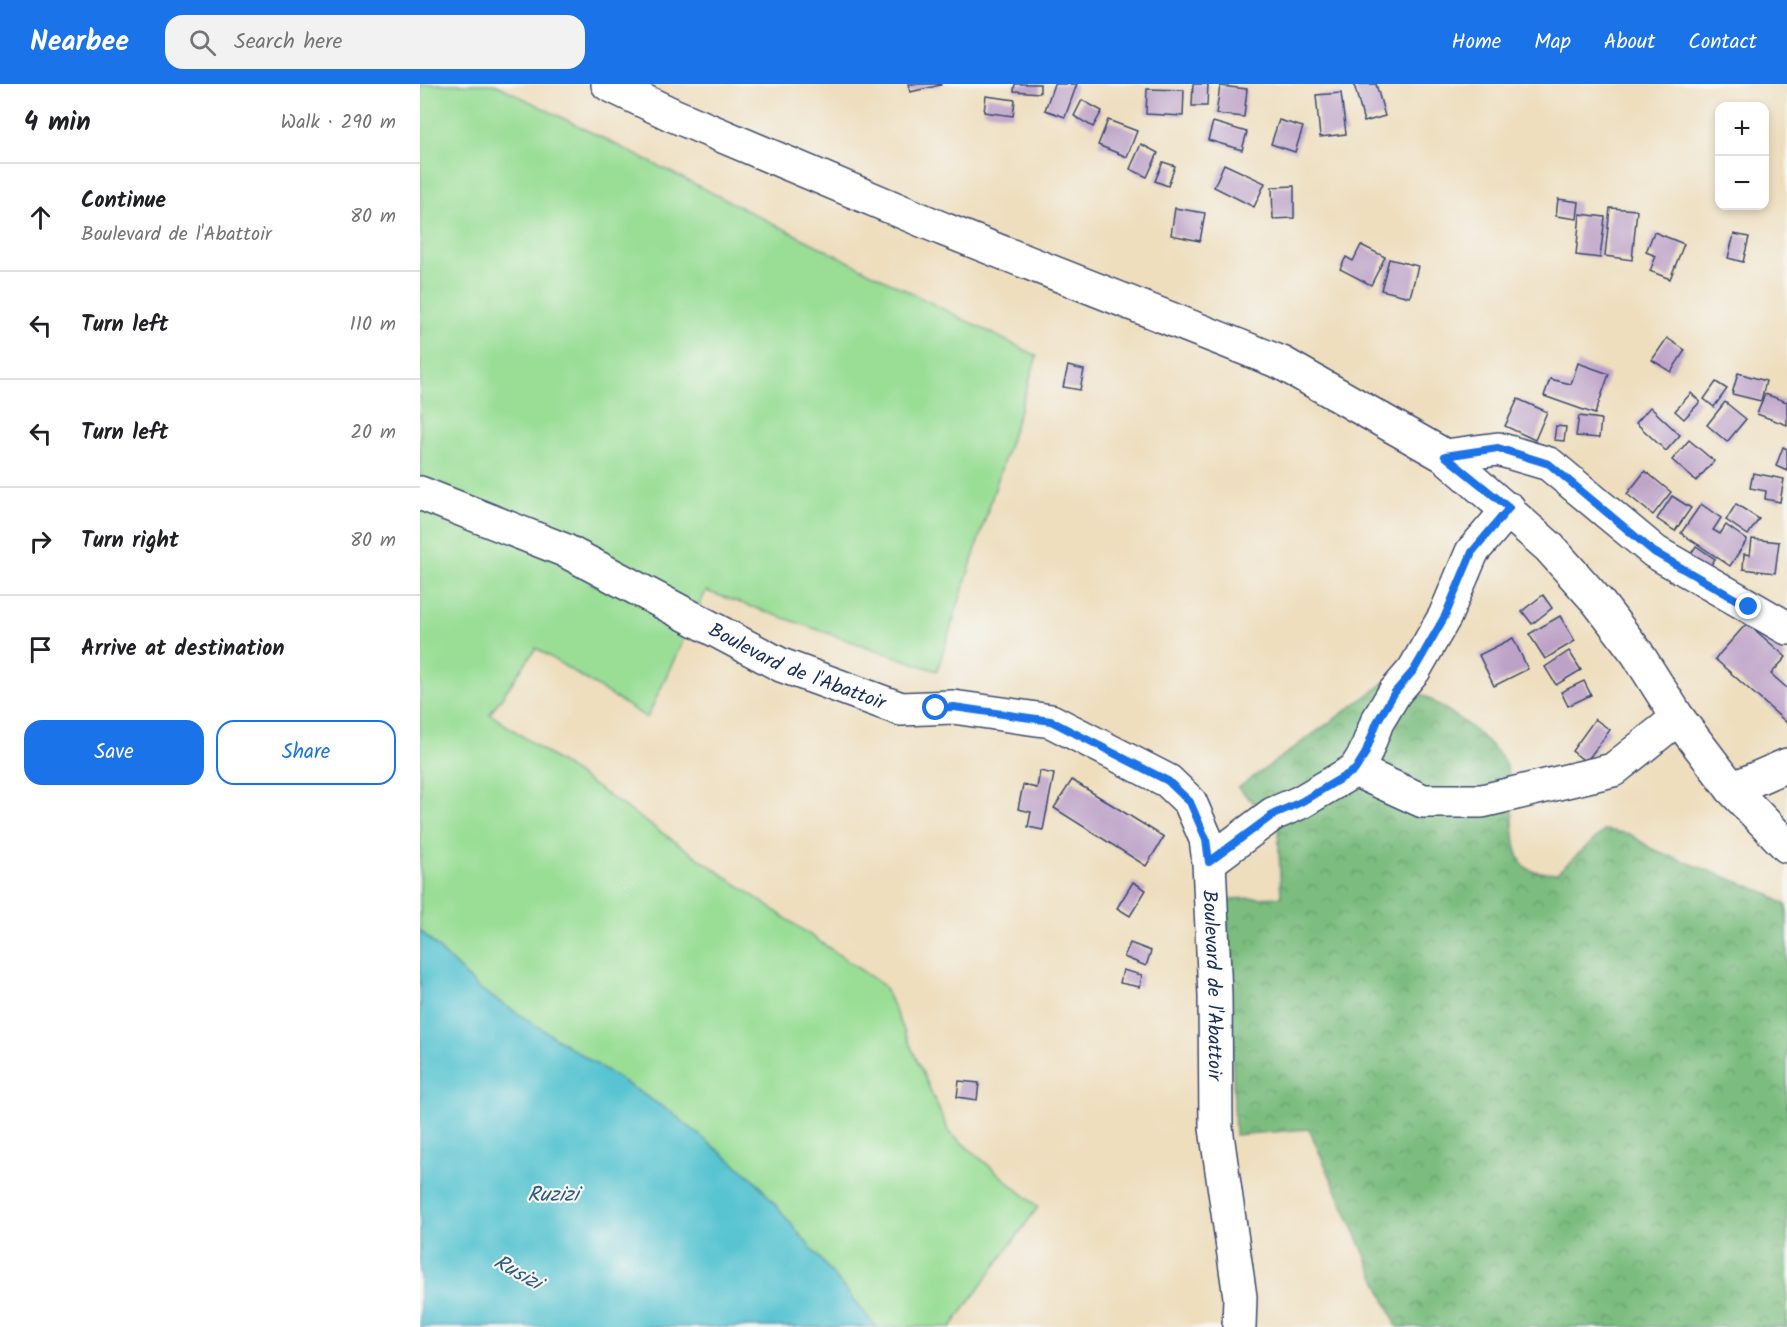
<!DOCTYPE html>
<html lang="en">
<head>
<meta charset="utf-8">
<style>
  :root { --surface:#fff; --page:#f2f2f2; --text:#202124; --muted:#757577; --line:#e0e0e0; --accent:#1a73e8 }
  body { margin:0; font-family:Kalam,sans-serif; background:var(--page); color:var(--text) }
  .controls { position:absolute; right:18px; top:18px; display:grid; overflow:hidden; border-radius:12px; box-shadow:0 3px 9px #0003 }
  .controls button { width:54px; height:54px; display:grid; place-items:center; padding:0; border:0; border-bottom:2px solid var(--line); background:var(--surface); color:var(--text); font:30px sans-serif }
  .stop { position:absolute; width:18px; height:18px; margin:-14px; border:4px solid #1a73e8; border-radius:50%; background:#fff }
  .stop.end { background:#1a73e8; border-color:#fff; box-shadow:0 2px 6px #0008 }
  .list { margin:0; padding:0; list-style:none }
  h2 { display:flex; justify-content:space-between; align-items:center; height:78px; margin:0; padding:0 24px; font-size:26px }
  h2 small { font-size:20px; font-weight:400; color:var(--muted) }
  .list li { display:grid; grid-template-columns:39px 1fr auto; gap:18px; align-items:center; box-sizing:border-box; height:108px; padding:0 24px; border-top:2px solid var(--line) }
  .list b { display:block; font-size:22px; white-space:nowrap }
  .list p { margin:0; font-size:20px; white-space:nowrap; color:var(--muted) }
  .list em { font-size:20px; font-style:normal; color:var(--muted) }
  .actions { display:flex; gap:12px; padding:18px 24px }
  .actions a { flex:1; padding:14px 0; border:2px solid var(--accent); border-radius:18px; text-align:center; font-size:21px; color:var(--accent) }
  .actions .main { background:var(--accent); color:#fff }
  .icon { flex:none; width:33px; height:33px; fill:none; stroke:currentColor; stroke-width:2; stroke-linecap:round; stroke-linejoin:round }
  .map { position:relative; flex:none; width:1367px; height:1243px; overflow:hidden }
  header { display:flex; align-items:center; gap:36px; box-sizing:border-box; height:84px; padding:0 30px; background:var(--accent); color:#fff }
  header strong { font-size:28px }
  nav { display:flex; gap:33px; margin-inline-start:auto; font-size:21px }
  .search { width:420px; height:54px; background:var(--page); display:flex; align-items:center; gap:15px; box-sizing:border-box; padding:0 21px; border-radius:18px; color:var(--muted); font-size:22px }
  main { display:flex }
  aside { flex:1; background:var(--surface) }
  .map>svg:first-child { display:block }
  .green { fill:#9ade96; stroke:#5a867a; stroke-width:1.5 }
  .forest { fill:url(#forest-crowns); stroke:#4b766e; stroke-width:1.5 }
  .water { fill:#58c4d1; stroke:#3a7a98; stroke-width:1.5 }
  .building { fill:#bda2c8 }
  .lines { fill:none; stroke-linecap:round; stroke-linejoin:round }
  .street-casing { stroke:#3b496c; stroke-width:36 }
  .primary-casing { stroke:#3b496c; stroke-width:36 }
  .street { stroke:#fff; stroke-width:33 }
  .primary { stroke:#fff; stroke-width:33 }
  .route { stroke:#1a73e8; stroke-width:8 }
  .labels { text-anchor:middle; stroke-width:4.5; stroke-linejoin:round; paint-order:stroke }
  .street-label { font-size:20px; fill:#1b2f5e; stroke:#f6f6f2 }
  .water-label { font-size:21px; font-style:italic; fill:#2d5c80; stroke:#f6f6f2 }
</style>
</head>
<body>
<header>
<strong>Nearbee</strong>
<div class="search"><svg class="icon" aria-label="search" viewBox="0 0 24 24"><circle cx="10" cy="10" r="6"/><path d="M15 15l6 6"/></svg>Search here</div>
<nav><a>Home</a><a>Map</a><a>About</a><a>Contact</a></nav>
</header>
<main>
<aside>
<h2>4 min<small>Walk · 290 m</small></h2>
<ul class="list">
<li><svg class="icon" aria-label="ahead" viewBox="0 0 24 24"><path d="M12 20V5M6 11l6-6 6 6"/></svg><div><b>Continue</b><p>Boulevard de l'Abattoir</p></div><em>80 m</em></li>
<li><svg class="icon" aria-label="left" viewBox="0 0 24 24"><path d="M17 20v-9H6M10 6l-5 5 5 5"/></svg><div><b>Turn left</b></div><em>110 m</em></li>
<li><svg class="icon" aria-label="left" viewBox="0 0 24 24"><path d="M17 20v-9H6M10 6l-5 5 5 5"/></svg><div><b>Turn left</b></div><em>20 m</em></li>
<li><svg class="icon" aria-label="right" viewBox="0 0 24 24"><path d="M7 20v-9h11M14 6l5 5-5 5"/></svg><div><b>Turn right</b></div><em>80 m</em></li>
<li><svg class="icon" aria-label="arrive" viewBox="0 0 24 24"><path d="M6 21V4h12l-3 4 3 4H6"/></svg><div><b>Arrive at destination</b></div></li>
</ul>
<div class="actions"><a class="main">Save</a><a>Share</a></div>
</aside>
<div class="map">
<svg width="1367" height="1243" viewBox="0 0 1367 1243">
  <defs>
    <pattern id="forest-crowns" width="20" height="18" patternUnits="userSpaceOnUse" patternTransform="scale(1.5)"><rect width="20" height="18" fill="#7bbd7f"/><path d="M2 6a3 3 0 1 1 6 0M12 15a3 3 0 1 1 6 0" fill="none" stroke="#649a6b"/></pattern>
  </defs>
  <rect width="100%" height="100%" fill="#f6f6f2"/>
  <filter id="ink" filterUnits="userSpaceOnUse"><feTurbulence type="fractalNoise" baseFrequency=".0167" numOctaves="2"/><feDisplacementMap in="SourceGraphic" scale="12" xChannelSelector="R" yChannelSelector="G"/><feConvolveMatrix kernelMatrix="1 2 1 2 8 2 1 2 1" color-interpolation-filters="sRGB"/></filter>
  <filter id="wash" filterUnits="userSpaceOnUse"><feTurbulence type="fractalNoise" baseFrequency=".008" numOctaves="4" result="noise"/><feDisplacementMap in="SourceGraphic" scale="24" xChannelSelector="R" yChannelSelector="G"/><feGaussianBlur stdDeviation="1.35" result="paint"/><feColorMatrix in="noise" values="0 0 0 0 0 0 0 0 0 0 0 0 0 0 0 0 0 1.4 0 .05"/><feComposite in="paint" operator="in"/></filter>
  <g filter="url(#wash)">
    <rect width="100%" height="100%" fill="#eedebe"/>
    <polygon class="green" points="0,0 75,0 617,272 517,587 286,507 227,634 116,564 70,630 464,902 529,1048 618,1123 531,1243 456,1243 335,1096 252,1029 58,904 0,846"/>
    <path class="forest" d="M973,593C1011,616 1050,637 1080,671C1102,697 1082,774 1110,786C1117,789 1129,788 1137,789L1185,746L1210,750L1232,765L1347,809L1367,822V1243H977L889,1045L815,1051L807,815L861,813L858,741L818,704Z"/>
    <polygon class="water" points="0,846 58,904 252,1029 335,1096 456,1243 0,1243"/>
    <g id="blocks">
      <g class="building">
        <polygon points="488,0 521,0 521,1 490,8"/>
        <polygon points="595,0 620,0 620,9 594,7"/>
        <polygon points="634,0 657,0 645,33 625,26"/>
        <polygon points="773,0 788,0 787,22 772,22"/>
        <polygon points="934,0 956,0 965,32 944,38"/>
        <polygon points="800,2 827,5 824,33 796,30"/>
        <polygon points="727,5 764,6 763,32 726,30"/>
        <polygon points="921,9 926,50 900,53 896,11"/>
        <polygon points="566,12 595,16 593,32 564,28"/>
        <polygon points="662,16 682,27 673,43 654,32"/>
        <polygon points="688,36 717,47 707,73 678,61"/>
        <polygon points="859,36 883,43 875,68 851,60"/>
        <polygon points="793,38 827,48 822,66 788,56"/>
        <polygon points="721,60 738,69 727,93 710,85"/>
        <polygon points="743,78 755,82 748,102 735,97"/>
        <polygon points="804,80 845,99 834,123 794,103"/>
        <polygon points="874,102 874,134 853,135 852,103"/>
        <polygon points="1138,115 1159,118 1157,135 1136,132"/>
        <polygon points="755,124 785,129 780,157 751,151"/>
        <polygon points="1190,124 1217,126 1212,176 1185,172"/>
        <polygon points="1160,130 1185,133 1180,174 1156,171"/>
        <polygon points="1234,148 1264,160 1250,195 1230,187 1236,172 1226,168"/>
        <polygon points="1314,150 1329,153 1323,178 1308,174"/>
        <polygon points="941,161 965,173 951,201 920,185 926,173 933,177"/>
        <polygon points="969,175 998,182 990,213 961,206"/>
        <polygon points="1247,254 1265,266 1251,288 1232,276"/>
        <polygon points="1158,279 1189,290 1175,330 1124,312 1130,295 1151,300"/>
        <polygon points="648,282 664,286 660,306 643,303"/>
        <polygon points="1318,289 1346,297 1341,317 1312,310"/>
        <polygon points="1296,298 1307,305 1294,323 1284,315"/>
        <polygon points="1271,309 1280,318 1264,335 1255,327"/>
        <polygon points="1345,310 1367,318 1367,341 1337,330"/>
        <polygon points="1098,315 1127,328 1115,356 1085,342"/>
        <polygon points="1305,318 1326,335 1307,358 1287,341"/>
        <polygon points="1230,323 1260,351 1246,367 1216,339"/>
        <polygon points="1159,332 1181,335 1179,354 1156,352"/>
        <polygon points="1136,342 1146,343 1144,357 1134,356"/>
        <polygon points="1269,356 1294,377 1276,397 1252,376"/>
        <polygon points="1363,363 1367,365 1367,387 1356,382"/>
        <polygon points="1225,387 1251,408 1233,431 1207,410"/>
        <polygon points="1333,389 1364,395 1360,418 1345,415 1346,407 1330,404"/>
        <polygon points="1252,412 1271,424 1255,447 1237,435"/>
        <polygon points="1281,420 1301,434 1293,446 1300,450 1306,441 1327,456 1310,482 1261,449"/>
        <polygon points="1316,420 1339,435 1328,451 1306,436"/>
        <polygon points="1332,455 1359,458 1355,489 1323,485 1324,470 1330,471"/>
        <polygon points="1276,462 1295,475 1286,488 1267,476"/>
        <polygon points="1123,511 1132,524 1112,540 1102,527"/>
        <polygon points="1140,532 1155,557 1125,575 1109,550"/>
        <polygon points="1327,539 1366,573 1351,590 1367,604 1367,639 1295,575"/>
        <polygon points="1093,554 1108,585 1074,602 1059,571"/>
        <polygon points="1149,567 1161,586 1136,601 1125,583"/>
        <polygon points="1164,597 1171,611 1148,622 1141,608"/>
        <polygon points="1175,635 1190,646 1166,678 1152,667"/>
        <polygon points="620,687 634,690 623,746 608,743 611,728 598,725 603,701 617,704"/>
        <polygon points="652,696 744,753 726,782 634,724"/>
        <polygon points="713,798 726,806 710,832 697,824"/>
        <polygon points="710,859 731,867 726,882 704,873"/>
        <polygon points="703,886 722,891 720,903 700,899"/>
        <polygon points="539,997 559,999 557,1016 537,1013"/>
      </g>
    </g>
  </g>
  <g filter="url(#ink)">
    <use href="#blocks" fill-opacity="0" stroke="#3b496c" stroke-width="1.5"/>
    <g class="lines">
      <defs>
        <g id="street">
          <polyline points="1025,372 1078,365 1129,380 1235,468 1367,544"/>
          <path id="s1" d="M0,409L144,466L361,581L481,625L533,623L631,637L748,697L770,718L786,755L789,778L795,911L796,1044L820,1213L819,1243"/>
          <polyline points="935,686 1003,717 1062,717 1193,686 1258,634"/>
          <polyline points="1312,705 1367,681"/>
          <polyline points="789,778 853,730 881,718 935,686 945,670 957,638 975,608 994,586 1025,532 1052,468 1089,425"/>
        </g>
        <polyline id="primary" points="188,0 253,31 523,145 862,279 1025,372 1129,463 1178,518 1217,569 1258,634 1312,705 1367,762"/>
      </defs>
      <use href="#street" class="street-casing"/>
      <use href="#primary" class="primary-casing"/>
      <use href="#street" class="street"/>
      <use href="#primary" class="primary"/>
    </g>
  </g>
  <g class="lines" filter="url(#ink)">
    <polyline class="route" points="516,624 534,623 631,637 748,697 770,718 786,755 789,778 854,730 881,718 935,686 945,670 957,638 975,608 994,586 1025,532 1052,468 1089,424 1025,372 1078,364 1129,380 1234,468 1329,523"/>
  </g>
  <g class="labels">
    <g class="street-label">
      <text dy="7" stroke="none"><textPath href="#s1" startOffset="416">Boulevard de l'Abattoir</textPath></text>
      <text dy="7" stroke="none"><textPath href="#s1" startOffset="1028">Boulevard de l'Abattoir</textPath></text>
    </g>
    <g class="water-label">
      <text x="133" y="1117">Ruzizi</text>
      <text transform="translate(98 1188) rotate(29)" y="7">Rusizi</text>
    </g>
  </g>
</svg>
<div class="controls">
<button>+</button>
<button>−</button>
</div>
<div class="stop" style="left:516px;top:624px"></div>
<div class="stop end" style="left:1329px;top:523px"></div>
</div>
</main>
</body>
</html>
